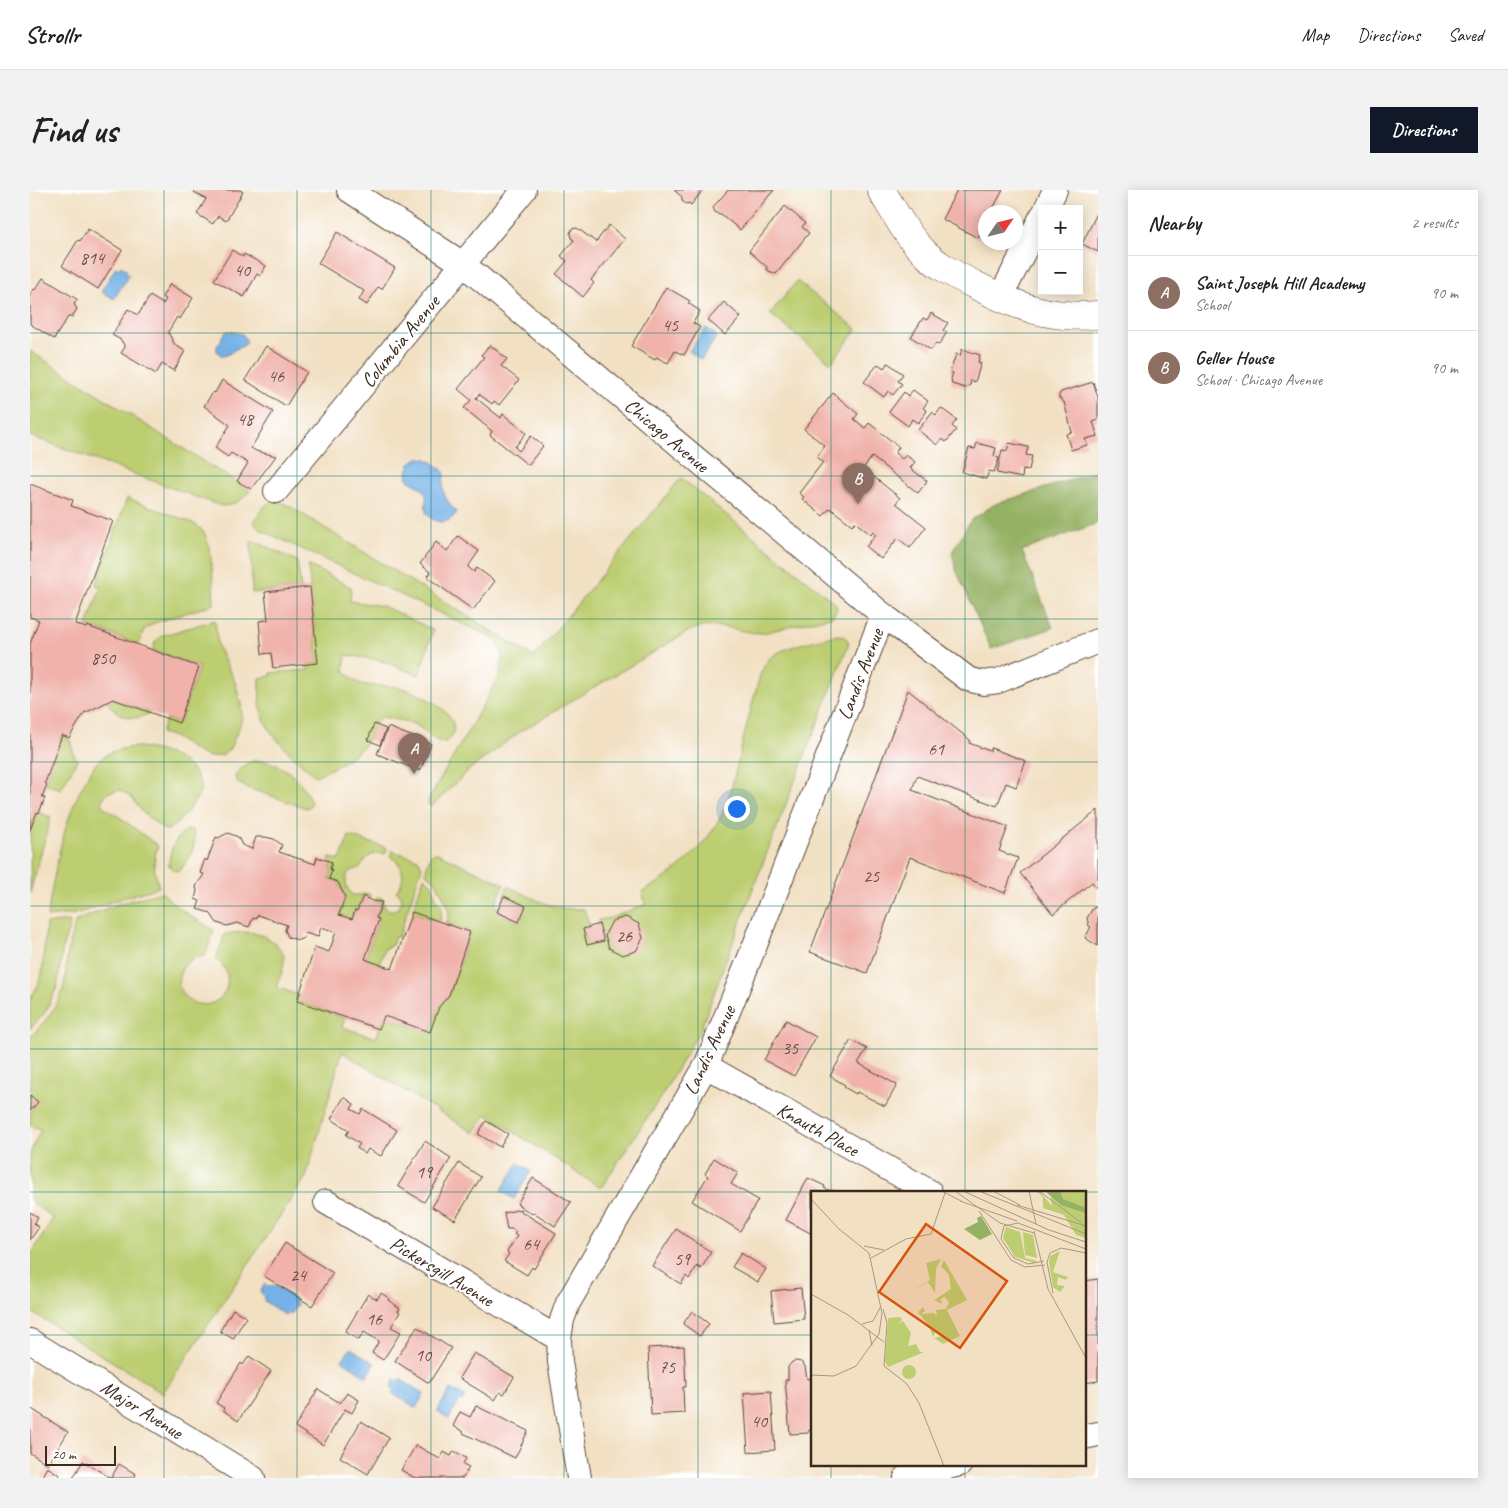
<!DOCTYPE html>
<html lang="en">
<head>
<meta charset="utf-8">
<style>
  :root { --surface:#fff; --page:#f2f2f2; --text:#222; --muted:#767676; --line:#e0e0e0; --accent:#111827 }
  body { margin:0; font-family:Caveat,sans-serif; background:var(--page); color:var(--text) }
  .controls { position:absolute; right:15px; top:15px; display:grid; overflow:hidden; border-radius:0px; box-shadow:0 2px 12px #0003 }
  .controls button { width:45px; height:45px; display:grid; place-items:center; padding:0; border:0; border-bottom:1px solid var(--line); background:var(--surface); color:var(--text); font:25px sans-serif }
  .compass { position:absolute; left:948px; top:15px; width:45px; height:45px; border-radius:50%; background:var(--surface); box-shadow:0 2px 12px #0003; rotate:55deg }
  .scale { position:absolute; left:15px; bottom:12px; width:71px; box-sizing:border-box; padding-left:5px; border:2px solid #3b2a1e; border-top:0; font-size:14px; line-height:18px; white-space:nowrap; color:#3b2a1e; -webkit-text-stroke:4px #fff; paint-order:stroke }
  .you { position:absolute; left:706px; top:618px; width:18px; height:18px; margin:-12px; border:4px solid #fff; border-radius:50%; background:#1a73e8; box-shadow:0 0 0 8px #1a73e833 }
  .badge { display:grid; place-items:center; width:32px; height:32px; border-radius:50%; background:var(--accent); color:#fff; font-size:16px; font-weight:700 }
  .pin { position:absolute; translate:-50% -41px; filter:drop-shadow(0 1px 2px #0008) }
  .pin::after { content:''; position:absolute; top:26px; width:18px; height:15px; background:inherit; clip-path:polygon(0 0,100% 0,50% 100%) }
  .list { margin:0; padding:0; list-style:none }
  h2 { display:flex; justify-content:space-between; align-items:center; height:65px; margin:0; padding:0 20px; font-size:21px }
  h2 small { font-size:16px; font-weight:400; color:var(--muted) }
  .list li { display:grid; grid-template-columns:32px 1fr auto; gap:15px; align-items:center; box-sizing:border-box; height:75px; padding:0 20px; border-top:1px solid var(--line) }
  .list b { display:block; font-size:19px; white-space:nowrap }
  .list p { margin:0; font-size:16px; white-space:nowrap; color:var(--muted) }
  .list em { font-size:16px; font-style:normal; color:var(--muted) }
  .map { position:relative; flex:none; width:1068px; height:1288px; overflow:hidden; border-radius:0px }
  header { display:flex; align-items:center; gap:30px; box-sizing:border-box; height:70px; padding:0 25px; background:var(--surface); border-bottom:1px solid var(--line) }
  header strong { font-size:24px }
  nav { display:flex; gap:28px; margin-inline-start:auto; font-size:18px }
  .intro { display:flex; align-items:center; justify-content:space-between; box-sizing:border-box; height:120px; padding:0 30px }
  h1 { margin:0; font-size:35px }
  .button { padding:12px 22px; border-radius:0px; background:var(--accent); color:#fff; font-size:18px; font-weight:700 }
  main { display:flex; gap:30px; padding:0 30px }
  aside { flex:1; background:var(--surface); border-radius:0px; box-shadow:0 2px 12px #0003 }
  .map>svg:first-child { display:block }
  .green { fill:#bcce71; stroke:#7c7c48 }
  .forest { fill:#95b163; stroke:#686e40 }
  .water { fill:#73b1e6; stroke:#576e82 }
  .building { fill:#f0b2aa }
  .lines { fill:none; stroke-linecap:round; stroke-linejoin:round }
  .minor-casing { stroke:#564537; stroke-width:26 }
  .tertiary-casing { stroke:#564537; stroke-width:29 }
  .minor { stroke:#fff; stroke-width:24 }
  .tertiary { stroke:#fff; stroke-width:28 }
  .grid { fill:none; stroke:#0f766e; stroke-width:1; stroke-opacity:0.55 }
  .labels { text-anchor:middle; stroke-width:4; stroke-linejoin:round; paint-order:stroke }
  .number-label { font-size:18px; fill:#684c41 }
  .street-label { font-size:20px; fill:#3b2a1e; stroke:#fff }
  .inset-road { fill:none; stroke:#a99781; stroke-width:1 }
  .view { fill:#d7540e; fill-opacity:0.15; stroke:#d7540e; stroke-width:2.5 }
  .inset-edge { fill:none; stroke:#3b2a1e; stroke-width:2.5 }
</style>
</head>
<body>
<header>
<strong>Strollr</strong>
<nav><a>Map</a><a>Directions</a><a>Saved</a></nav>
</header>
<div class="intro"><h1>Find us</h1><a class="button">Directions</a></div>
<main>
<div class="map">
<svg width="1068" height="1288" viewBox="0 0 1068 1288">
  <rect width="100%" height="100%" fill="#fff"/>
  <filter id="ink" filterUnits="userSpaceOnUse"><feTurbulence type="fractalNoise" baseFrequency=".02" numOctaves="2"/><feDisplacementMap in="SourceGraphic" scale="10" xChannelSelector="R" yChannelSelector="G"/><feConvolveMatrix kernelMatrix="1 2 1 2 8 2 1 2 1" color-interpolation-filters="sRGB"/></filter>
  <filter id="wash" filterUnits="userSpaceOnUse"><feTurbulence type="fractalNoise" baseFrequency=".0096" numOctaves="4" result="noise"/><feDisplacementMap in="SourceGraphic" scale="20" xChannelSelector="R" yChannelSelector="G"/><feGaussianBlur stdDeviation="1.12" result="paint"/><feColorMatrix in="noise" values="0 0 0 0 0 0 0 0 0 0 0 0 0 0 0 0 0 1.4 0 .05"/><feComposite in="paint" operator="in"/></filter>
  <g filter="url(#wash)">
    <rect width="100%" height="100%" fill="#f2e0c3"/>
    <g class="green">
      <polygon points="767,91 827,139 801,173 740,124"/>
      <path d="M0,161L220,301C212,310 203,316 191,316L0,246Z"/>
      <path d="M651,288L806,414L807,419L803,426L733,443C704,443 688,429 659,441L491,541L439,580L401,617L398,614L399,609L469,487C474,471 474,453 457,445L229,339L224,332L232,319L243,309L256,314L504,467Z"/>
      <path d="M97,308L163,333C169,337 174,341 176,347C183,366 183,394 184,414L124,433L114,440L109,454L57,436L71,397L66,395Z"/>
      <polygon points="222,351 224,351 267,371 271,398 222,403 221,352"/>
      <path d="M278,375L321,397L320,411L353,416L403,440L389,485L349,470L316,465L314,480C318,484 324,491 329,493C333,496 359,496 367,497C383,500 420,517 423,534C425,543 422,548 414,553C403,551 396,541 387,536C376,530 363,529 351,527C342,534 342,545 335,554C324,567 301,580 285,586C266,568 236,546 231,519C229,509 230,498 230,488L241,486V483L279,480L278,474L288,473Z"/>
      <polygon points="185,430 188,457 205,492 211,514 212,526 210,535 202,554 199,560 193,565 180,567 167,562 144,547 131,543 136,529 149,533 169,477 123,460 125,452 131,446"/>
      <path d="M807,445C812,445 817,447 819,453L722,701L671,838L632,905L571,998L456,924L444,943L312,862L276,987L133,1203L0,1121V1067L23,1028L5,1015L0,1009V963L11,939L0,936V921L8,912L0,905V847C15,832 28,817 34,796C36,787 36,778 37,769C38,756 42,744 46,731L88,714L132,702C147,719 165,729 184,740L175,766C145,766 139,807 167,814C195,820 209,786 186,769L195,744C204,743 214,741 223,743C235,745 255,756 254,770C254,779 249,789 246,797L268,805L267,811L315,828L312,837L346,848L354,826L400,842L409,817L419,805L440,742L416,733L419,726L418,716L405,690L395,682L401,664L407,663L474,694L465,716L469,718L467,722L489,732L495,716L474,706L478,696C507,710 521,720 554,719L560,736L553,739L557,755L573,751L568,730L581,728L616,714L612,702C645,685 677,656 693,622C701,604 705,583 710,563C716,537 723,511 730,485C733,479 735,473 740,468C753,456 789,450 807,445Z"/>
      <path d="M83,509L120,523C105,532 87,528 78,512Z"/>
      <polygon points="32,545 40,550 44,565 47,570 31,599 15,593"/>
      <path d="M108,557C134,560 162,569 171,596C170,608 149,635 137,640L133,639L113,623L101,607L90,600L79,602L73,608L72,613L75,618L88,626L128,656C122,671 124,682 129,697L93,708L45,724L17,727C25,681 32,634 54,593C59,584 64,574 72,568C82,559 96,558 108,557Z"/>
      <path d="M223,571C248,568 274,590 281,613L279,617L276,618L215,597L207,592L205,586C210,578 215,574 223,571Z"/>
      <polygon points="7,622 21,627 0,703 0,641"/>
      <path d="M159,639L162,640C169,654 159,670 150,680L144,681L139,676C139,661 145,646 159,639Z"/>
      <path d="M319,646L357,658L355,664C342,661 335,668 330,678L320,681L316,687V696L322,705H330L337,703L340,705L339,710L333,706L327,721H325L322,729L309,725L315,707L308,692L299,689L302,680L300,679L302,673L299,671L300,668L310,670Z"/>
      <path d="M362,661L388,669L392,676L369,746L364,748L362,755L355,758L349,775L335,769L349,729L346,728L352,712H345L347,707L352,708C354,717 357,724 368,718L372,711L371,705L366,701C377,689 374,674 360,666Z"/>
      <polygon points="394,687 402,694 406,709 412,717 410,731 382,722"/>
      <polygon points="39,731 40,734 33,757 27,797 16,821 0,839 0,810 8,795 12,784 16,734"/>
    </g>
    <polygon class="forest" points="1068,281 1068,333 992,361 1023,438 961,459 926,380 922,362 941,330 965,314"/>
    <g class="water">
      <polygon points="91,76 97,80 95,83 99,85 84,109 71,101 86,77 89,79"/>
      <polygon points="676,138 687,146 671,170 659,161"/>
      <path d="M197,141L212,144C222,155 212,156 204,160C200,163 198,165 193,166C186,163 184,156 191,152L192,146Z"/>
      <path d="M388,268C400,267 407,276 415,283C410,300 415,311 427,322C421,332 410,336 400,327C398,325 396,324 396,321C394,314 399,308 394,301C391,296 383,294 378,290C376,279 378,273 388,268Z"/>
      <polygon points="488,973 501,981 484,1009 471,1001"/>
      <polygon points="235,1094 238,1097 244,1095 265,1109 267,1115 261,1123 255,1125 234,1111 234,1106 230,1102"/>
      <polygon points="321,1158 345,1174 337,1187 312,1170"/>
      <polygon points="370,1189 394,1204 386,1218 362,1203 364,1199 361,1197 364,1190 368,1192"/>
      <polygon points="420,1199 435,1207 432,1212 429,1211 419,1229 407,1222"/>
    </g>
    <g id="blocks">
      <g class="building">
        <polygon points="165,0 210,0 213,2 196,31 188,26 183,34 167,24 176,9 164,2"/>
        <polygon points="644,0 673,0 661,15 659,13 656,14 652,11 652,7"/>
        <polygon points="698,0 744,0 710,40 691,24 689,25 685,22 683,17"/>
        <polygon points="927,0 973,0 961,22 956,22 956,34 948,48 912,29"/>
        <polygon points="755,16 775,33 772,37 779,43 746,84 737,80 737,77 719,61"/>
        <polygon points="1068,21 1068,62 1052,54"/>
        <polygon points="579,35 595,49 561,90 564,93 553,107 526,84 537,71 531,66 544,50 541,48 540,43 542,39 547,38 566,52"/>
        <polygon points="58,39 92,60 68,99 32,76 48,50 50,51"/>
        <polygon points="307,42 365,78 352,99 348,97 337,115 329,110 334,101 288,73"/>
        <polygon points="202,60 213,67 214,64 236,76 230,86 227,84 214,107 184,90"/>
        <polygon points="13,88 48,110 44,114 47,119 42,127 38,127 24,149 0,134 0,105 4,99 5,100"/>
        <polygon points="140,94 163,108 150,129 147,127 138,142 145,155 155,161 144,181 132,174 126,184 91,163 95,157 91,150 82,145 98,119 108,125 120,106 133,114 136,109 132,107"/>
        <polygon points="636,97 660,111 658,113 670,121 663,133 670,137 654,165 645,161 638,173 626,167 625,170 601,156"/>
        <polygon points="694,112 711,127 695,145 678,130"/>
        <polygon points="901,123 918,133 913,140 917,142 909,155 906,153 901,160 881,147 893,128 897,130"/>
        <polygon points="460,155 477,169 471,176 489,190 469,215 464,211 462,214 449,204 446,208 471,228 473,224 496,243 485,257 489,261 501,246 513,256 498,275 460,245 462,241 434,218 441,210 428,199 454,167 451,165"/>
        <polygon points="236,156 277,182 256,216 215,190"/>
        <polygon points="932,159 950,165 948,172 951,173 945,192 941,190 940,195 935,198 922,194 921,189 923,183 920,182 926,164 930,166"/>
        <polygon points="858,173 873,184 868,191 872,194 863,205 858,201 854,207 834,192 848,174 854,178"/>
        <polygon points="192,190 243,222 221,258 226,261 246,266 221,299 207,291 218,273 201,263 198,267 185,258 200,235 174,216 183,202 185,203"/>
        <polygon points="1063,192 1068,207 1068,230 1063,232 1068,246 1055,249 1057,255 1041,260 1036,244 1042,242 1034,212 1029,208 1029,205 1031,202"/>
        <polygon points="883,200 898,211 893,218 897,221 888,233 882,229 878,236 859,222 874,202 878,206"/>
        <polygon points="803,203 828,224 824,229 835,238 839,233 869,257 865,263 872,269 876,265 885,272 880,278 897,291 888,303 842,267 832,280 838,284 839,283 870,308 866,313 896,337 880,358 868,348 851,369 836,357 846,344 843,342 841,345 825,332 822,335 800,318 793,326 772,309 774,307 769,303 793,272 787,267 795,256 774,239"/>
        <polygon points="911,218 927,230 922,236 926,240 916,252 912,249 907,255 888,240 902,222 906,225"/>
        <polygon points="947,253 966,258 964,266 969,268 964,282 959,281 956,289 932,282 939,258 945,259"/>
        <polygon points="979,253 998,257 996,265 1002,266 999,280 993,279 992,288 967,283 972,260 977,261"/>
        <polygon points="0,294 43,310 41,316 83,331 45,434 56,438 57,436 169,477 149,533 83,509 57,522 55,522 39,548 32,545 15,593 17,594 12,607 15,608 9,623 7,622 0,640 0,454 9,430 0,427"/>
        <polygon points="428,346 449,361 438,377 444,382 447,378 465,391 443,420 397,387 400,382 390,374 406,352 417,361"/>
        <polygon points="280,397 288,473 243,478 241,463 232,464 229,431 238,430 235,402"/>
        <polygon points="878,500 940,550 939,553 960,561 961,558 996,571 986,597 976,593 967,616 887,586 882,600 978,637 969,661 988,668 975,703 880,667 837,783 780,762"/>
        <polygon points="344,534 356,539 350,555 338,550"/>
        <polygon points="358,537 401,554 390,581 347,564"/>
        <polygon points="1068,620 1068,700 1062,692 1023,724 990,683"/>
        <polygon points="198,643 208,647 212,655 222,659 226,647 235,647 244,649 252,655 249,662 285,674 287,667 302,672 300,679 302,680 299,689 308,692 315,707 309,725 322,729 325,720 327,721 333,706 342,711 352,712 346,728 349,729 335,769 362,779 382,722 440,742 419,805 409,817 400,842 354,826 349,839 267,811 285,757 299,762 306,742 291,737 288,747 275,743 274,748 268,750 258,747 255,740 257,735 228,725 226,729 223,728 219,737 207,733 197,736 187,733 180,723 167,719 170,711 165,709 167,701 166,697 169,691 171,689 174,684 170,683 175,669 177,671 186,647 188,648"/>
        <polygon points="474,706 496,716 489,732 467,722"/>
        <polygon points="1068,717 1068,756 1055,748 1061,737 1059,736 1057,728 1063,718"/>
        <polygon points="596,727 609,734 613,748 606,761 592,765 579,758 575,745 582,731"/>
        <polygon points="569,734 574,751 557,755 553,739"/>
        <polygon points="756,830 786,847 764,886 734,870"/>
        <polygon points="821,850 837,859 828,873 867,895 855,916 827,902 826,904 814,897 815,895 800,886"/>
        <polygon points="0,905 8,912 0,921"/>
        <polygon points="314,907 324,914 321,919 330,924 333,919 367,940 351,966 338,959 335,964 327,958 330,954 316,945 319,940 301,929"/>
        <polygon points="456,931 478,944 470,957 448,944"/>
        <polygon points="395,951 421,968 394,1012 368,996"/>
        <polygon points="684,968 708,983 701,994 728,1010 710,1041 662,1011 678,986 675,984"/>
        <polygon points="429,973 451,987 425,1030 402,1017"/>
        <polygon points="503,988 541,1012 525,1036 503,1022 502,1024 487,1014"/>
        <polygon points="778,988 795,996 794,998 801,1001 801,1000 806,1002 782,1002 782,1044 756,1030"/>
        <polygon points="491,1019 492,1022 526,1043 504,1079 502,1077 497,1085 474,1071 479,1064 477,1062 487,1046 484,1044 486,1042 482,1039 477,1039 474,1023"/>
        <polygon points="0,1022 8,1027 4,1034 9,1037 0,1050"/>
        <polygon points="646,1039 681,1062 671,1079 667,1076 659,1089 656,1086 651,1094 622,1076"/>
        <polygon points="255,1053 303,1083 282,1116 234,1086"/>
        <polygon points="711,1063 736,1079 728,1092 702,1077"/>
        <polygon points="1068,1089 1068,1191 1054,1193 1054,1091"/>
        <polygon points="771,1098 774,1129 744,1132 741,1101"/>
        <polygon points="351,1103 359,1108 358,1110 370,1118 368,1121 370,1122 361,1137 371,1142 353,1170 342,1163 349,1151 334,1142 329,1150 315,1142 338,1104 347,1109"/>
        <polygon points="203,1119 216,1127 203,1149 190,1141"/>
        <polygon points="662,1121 679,1134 670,1146 653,1134"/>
        <polygon points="387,1137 421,1158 399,1193 365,1171"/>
        <polygon points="654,1156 656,1197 653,1197 654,1223 621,1225 618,1158"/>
        <polygon points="444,1163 484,1187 474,1204 470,1202 465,1210 429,1188"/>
        <polygon points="219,1166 241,1181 208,1231 193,1220 194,1218 186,1213 211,1173 213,1175"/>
        <polygon points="766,1171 771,1172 775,1176 777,1189 782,1188 782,1239 779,1240 778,1243 760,1244 755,1190 758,1190 758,1177 762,1172"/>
        <polygon points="288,1199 310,1213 317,1203 329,1210 322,1223 315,1219 293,1255 265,1237"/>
        <polygon points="741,1201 745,1260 718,1262 714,1203"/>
        <polygon points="446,1216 498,1241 485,1268 433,1243 433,1241 423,1236 430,1222 440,1227"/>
        <polygon points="0,1218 38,1242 18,1274 0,1263"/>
        <polygon points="331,1231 359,1248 338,1284 310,1267"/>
        <polygon points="386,1255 410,1269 414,1262 421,1266 424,1261 436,1268 433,1274 439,1277 433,1288 385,1288 371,1280"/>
        <polygon points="53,1271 81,1288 89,1274 106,1284 104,1288 43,1288"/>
        <polygon points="17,1277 30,1285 28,1288 11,1288"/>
      </g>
    </g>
  </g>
  <g filter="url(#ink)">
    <use href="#blocks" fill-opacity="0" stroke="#564537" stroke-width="1"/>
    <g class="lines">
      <defs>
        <g id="minor">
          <polyline points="319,0 433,74 853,425 938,489 953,493 968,491 1068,451"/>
          <polyline points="1016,19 1025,0"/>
          <polyline points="970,108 1012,26"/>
          <polyline points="246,301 494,0"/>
          <polyline points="676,876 900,1002"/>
          <polyline points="296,1012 529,1149"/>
          <polyline points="0,1151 223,1288"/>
          <polyline points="1054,1247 1068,1244"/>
          <polyline points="549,1288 530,1172 529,1149 532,1130 538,1113 676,876 725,755 853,425"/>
          <polyline points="876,1288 930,1274"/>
        </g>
        <path id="tertiary" d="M851,0C864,21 875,43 892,60C907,76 927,86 947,96C988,117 1020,129 1068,125"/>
      </defs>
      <use href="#minor" class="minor-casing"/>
      <use href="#tertiary" class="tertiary-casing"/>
      <use href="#minor" class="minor"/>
      <use href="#tertiary" class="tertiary"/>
    </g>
  </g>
  <path class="grid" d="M134,0V1288M267,0V1288M401,0V1288M534,0V1288M668,0V1288M801,0V1002M935,0V1002M0,143H1068M0,286H1068M0,429H1068M0,572H1068M0,716H1068M0,859H1068M0,1002H782M1054,1002H1068M0,1145H782M1054,1145H1068M801,1274V1288M935,1274V1288"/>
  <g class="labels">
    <g class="number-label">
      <text x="62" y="74">814</text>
      <text x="212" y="86">40</text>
      <text x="640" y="141">45</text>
      <text x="246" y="192">46</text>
      <text x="215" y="235">48</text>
      <text x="73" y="474">850</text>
      <text x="906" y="565">61</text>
      <text x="841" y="692">25</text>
      <text x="594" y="752">26</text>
      <text x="760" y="864">35</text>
      <text x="394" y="988">19</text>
      <text x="501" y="1060">64</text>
      <text x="652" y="1075">59</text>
      <text x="268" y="1091">24</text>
      <text x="344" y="1135">16</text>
      <text x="393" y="1171">10</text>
      <text x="637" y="1183">75</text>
      <text x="729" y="1237">40</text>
    </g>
    <g class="street-label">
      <text transform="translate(370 151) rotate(-51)" y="7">Columbia Avenue</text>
      <text transform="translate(637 245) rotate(40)" y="7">Chicago Avenue</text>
      <text transform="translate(830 484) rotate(-69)" y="7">Landis Avenue</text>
      <text transform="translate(679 860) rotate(-65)" y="7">Landis Avenue</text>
      <text transform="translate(788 939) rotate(29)" y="7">Knauth Place</text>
      <text transform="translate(412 1081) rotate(31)" y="7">Pickersgill Avenue</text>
      <text transform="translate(112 1219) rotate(32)" y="7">Major Avenue</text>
    </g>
  </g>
  <g transform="translate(781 1001)">
    <rect width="275" height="275" fill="#f2e0c3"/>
    <path d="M225,0H228L241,15L239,0H275V47L265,44L253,24L232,17V6ZM195,36L209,41L214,67L226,70L223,72L204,66L192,47ZM212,41L222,44L226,67L214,64ZM249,60L242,81L257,86L255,89L247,86L246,94L254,95L249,101L242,96L238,71L239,65ZM130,68L125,78L124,102L117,91L99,101L119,89L115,72ZM133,69L156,109L136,119L149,145L132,153L123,147L131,145L125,140L122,146L118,135L107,121L112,116L114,120L110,123L123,122L126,126L125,119L135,118L138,112L134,106L130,108L131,113L123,109L140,98L138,84L130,75ZM89,126L91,129L87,133L92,130L100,142L96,159L97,155L105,153L109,161H113L77,176L74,170L77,127ZM91 181a7 7 0 1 1 14 0a7 7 0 1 1-14 0Z" fill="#bcce71"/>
    <path d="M234,0H249L252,8L275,17V22L250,14ZM170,25L181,43L169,49L153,38L167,31L166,27Z" fill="#95b163"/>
    <path class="inset-road" d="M131,0L150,10M144,0L189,32L223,42M152,0L238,39L275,51M168,0L275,43M182,0L209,14M218,0L225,33M228,0L271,32M0,8L28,38L58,62L71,122L68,143L45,175L23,185L0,184M149,10L206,30M206,14L275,35M168,20L200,69L214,76L234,74M223,40L237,98L275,167M53,55L73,59M60,67L95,48L120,43L134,2M233,70L217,73L203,67L190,48L193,35L207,32L275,58M242,102L236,71L239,62L250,57L275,62M0,103L37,124L73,151M72,118L76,132L73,175L96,193L108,212L133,275M51,133L62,130L70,115M58,139L61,155"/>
    <path class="view" d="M115,33L196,90L149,157L68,101Z"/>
    <rect width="275" height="275" class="inset-edge"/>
  </g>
</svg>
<div class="controls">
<button>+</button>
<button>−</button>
</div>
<svg class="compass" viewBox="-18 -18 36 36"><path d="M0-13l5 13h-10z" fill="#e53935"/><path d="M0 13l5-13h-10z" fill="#767676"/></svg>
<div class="scale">20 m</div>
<div class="you"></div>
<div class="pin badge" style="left:384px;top:584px;background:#8d6e63">A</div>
<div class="pin badge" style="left:828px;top:314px;background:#8d6e63">B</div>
</div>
<aside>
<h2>Nearby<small>2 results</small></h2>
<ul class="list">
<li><span class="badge" style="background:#8d6e63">A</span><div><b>Saint Joseph Hill Academy</b><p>School</p></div><em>90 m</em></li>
<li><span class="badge" style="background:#8d6e63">B</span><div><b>Geller House</b><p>School · Chicago Avenue</p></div><em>90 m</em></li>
</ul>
</aside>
</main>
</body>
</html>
